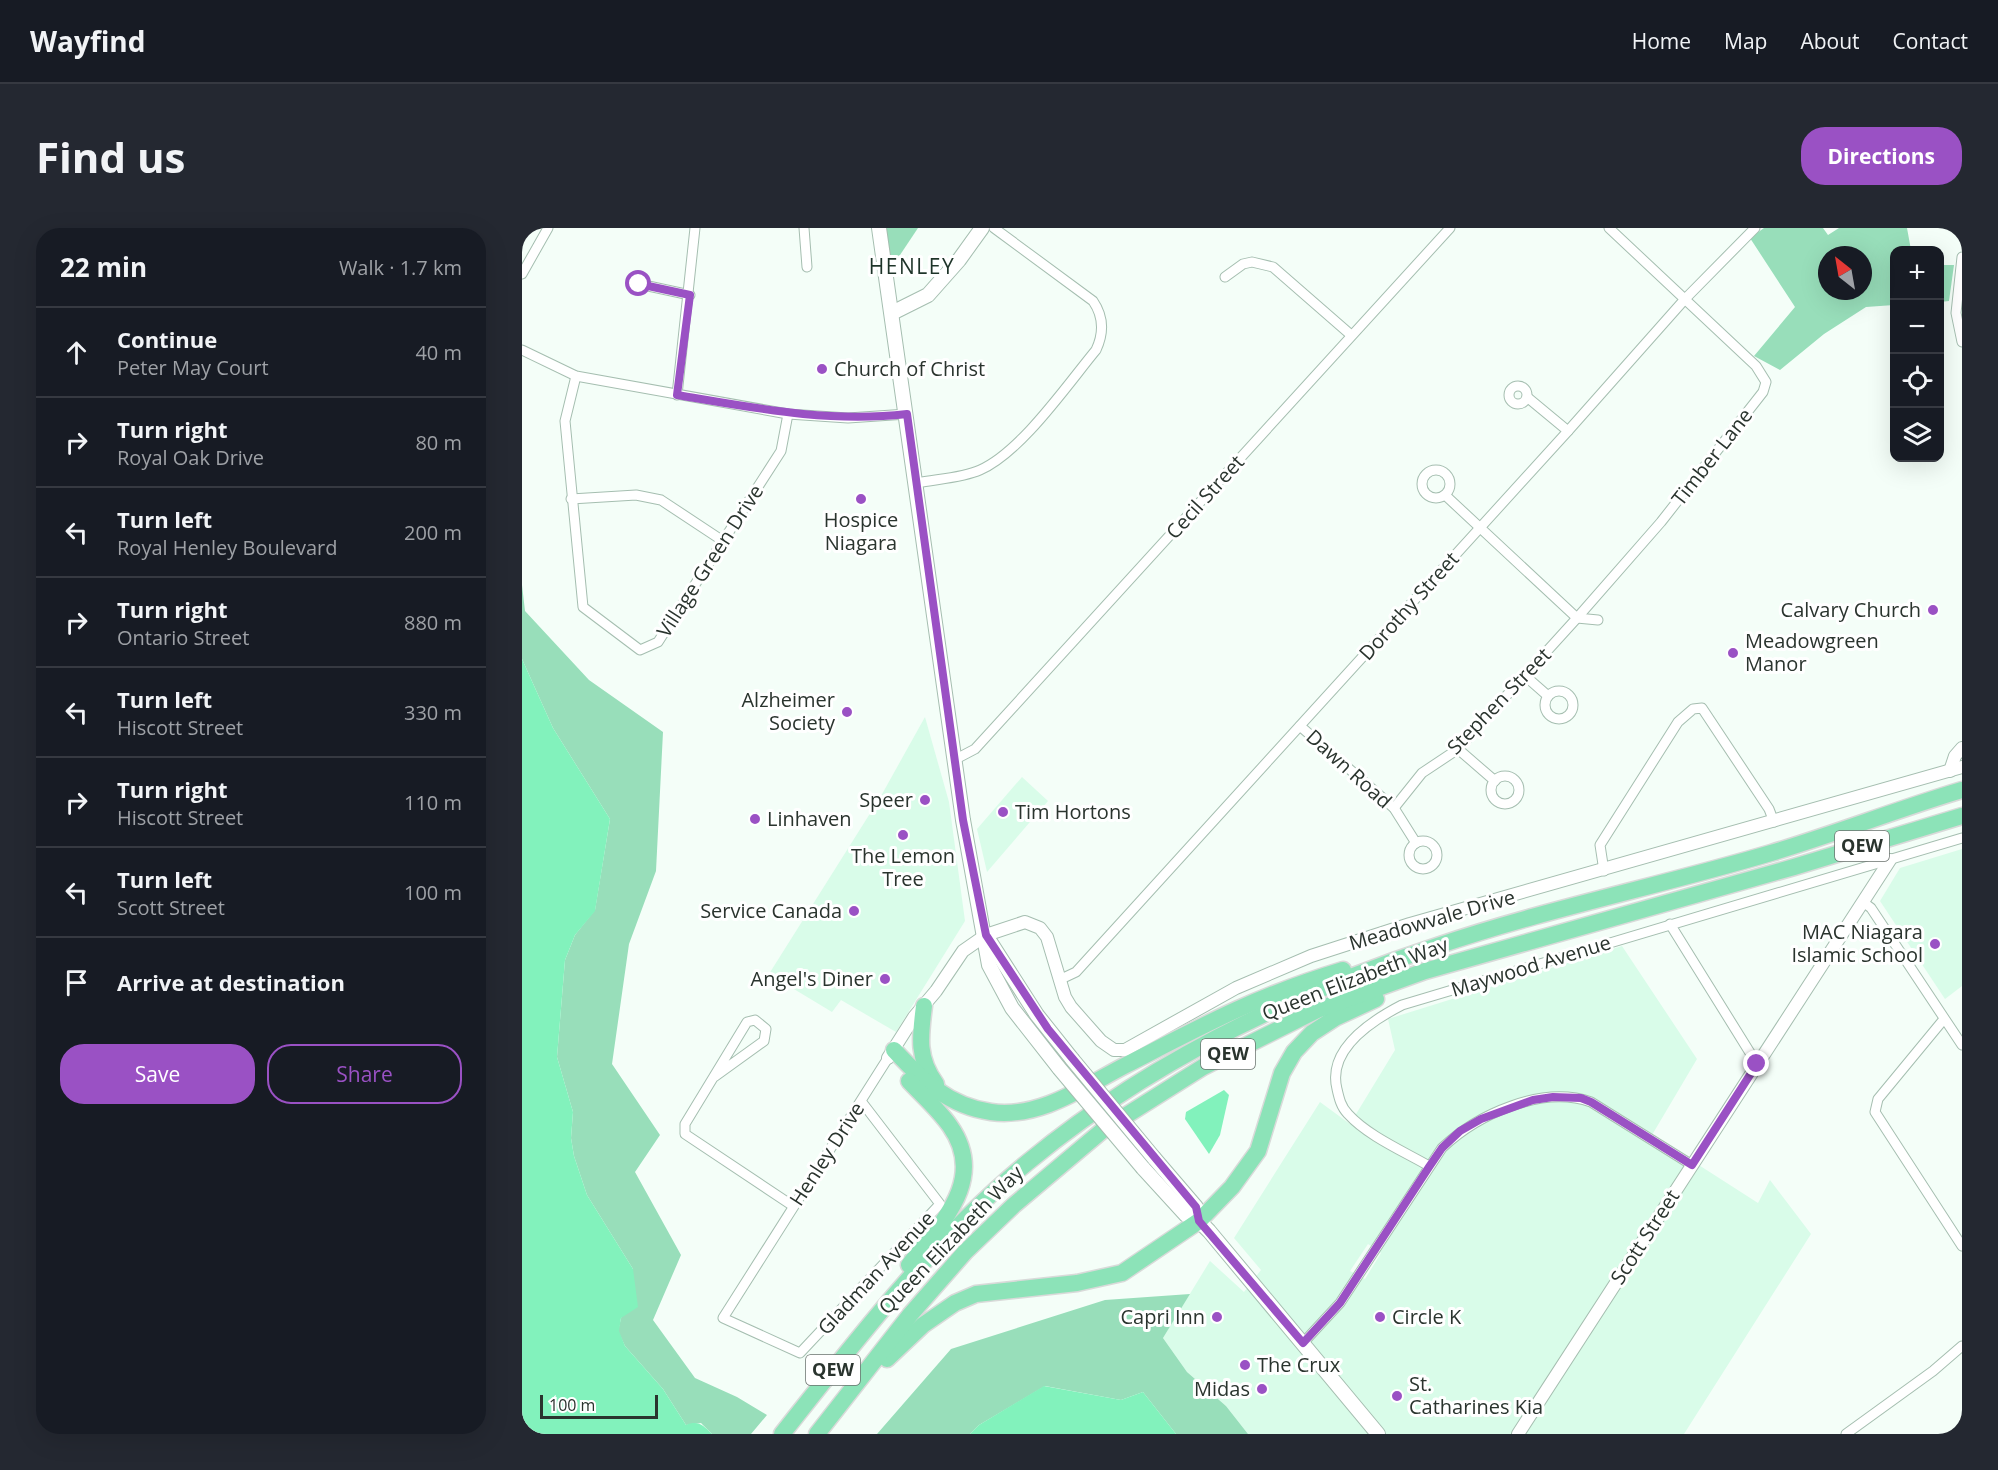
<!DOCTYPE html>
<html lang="en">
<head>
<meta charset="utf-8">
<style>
  :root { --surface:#171b24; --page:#242831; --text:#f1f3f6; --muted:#9ea1a6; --line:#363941; --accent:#9a51c4 }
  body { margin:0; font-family:"Open Sans",sans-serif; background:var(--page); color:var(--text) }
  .controls { position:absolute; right:18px; top:18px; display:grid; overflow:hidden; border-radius:12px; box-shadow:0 6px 24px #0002 }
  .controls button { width:54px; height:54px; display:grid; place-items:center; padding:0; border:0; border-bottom:2px solid var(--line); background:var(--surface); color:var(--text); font:30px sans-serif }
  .compass { position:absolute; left:1296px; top:18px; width:54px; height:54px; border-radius:50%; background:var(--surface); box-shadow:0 6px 24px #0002; rotate:329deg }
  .scale { position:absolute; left:18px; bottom:15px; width:118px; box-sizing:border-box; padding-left:6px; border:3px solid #2a342e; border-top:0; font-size:16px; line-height:21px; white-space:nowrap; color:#2a342e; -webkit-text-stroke:4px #fff; paint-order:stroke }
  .stop { position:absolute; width:18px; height:18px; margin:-14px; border:4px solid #9a51c4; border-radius:50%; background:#fff }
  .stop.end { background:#9a51c4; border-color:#fff; box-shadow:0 2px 6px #0008 }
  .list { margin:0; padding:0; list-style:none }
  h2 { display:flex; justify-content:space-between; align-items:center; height:78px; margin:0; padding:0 24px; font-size:26px }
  h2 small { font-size:20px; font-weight:400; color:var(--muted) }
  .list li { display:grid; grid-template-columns:39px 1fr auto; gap:18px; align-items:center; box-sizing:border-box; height:90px; padding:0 24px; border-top:2px solid var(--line) }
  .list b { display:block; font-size:22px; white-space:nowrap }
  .list p { margin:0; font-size:20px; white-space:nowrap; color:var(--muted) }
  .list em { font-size:20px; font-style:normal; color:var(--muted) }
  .actions { display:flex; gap:12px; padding:18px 24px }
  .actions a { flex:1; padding:14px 0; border:2px solid var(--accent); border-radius:24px; text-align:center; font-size:21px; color:var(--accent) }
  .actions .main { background:var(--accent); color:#fff }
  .icon { flex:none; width:33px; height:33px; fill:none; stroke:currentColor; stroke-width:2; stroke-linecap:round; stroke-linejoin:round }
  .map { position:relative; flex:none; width:1440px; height:1206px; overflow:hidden; border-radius:24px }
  header { display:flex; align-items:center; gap:36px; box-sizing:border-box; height:84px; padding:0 30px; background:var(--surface); border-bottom:2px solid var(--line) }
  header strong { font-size:28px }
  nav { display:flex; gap:33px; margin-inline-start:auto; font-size:21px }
  .intro { display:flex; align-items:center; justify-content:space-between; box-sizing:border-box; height:144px; padding:0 36px }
  h1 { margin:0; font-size:42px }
  .button { padding:15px 27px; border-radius:24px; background:var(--accent); color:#fff; font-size:21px; font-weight:700 }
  main { display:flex; gap:36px; padding:0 36px }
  aside { flex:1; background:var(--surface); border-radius:24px; box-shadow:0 6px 24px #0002 }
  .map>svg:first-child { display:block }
  .built { fill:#d9fce9; fill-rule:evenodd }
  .green { fill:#98deba; fill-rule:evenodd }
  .water { fill:#82f2bc }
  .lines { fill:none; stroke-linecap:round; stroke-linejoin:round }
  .minor-casing { stroke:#a5beb0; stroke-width:11 }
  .tertiary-casing { stroke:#a5beb0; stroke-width:14 }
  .secondary-casing { stroke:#a5beb0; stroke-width:16 }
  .motorway-casing { stroke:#d9dad9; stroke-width:19 }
  .minor { stroke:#fff; stroke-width:9 }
  .tertiary { stroke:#fff; stroke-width:12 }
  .secondary { stroke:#fff; stroke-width:14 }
  .motorway { stroke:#8ce3b8; stroke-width:16 }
  .secondary-bridge-casing { stroke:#a5beb0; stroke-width:16; stroke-linecap:butt }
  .secondary-bridge { stroke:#fff; stroke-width:14 }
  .route { stroke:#9a51c4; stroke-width:8 }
  .poi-dot { fill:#9a51c4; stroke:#fff; stroke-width:2 }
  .labels { text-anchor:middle; stroke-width:6; stroke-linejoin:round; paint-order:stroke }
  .shield { fill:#fff; stroke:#6a716d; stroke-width:1.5 }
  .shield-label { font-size:18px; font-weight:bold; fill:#2a342e }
  .poi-label { font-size:20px; fill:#2a342e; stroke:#fff; text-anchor:end }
  .street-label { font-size:20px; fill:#2a342e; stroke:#fff }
  .neighbourhood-label { font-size:21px; letter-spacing:1.5px; fill:#1e3429; stroke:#fff }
</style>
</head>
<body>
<header>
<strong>Wayfind</strong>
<nav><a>Home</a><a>Map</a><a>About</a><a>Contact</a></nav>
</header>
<div class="intro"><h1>Find us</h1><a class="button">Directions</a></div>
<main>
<aside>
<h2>22 min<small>Walk · 1.7 km</small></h2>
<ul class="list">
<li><svg class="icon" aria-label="ahead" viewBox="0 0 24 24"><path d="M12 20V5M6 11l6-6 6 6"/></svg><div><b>Continue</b><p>Peter May Court</p></div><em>40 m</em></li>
<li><svg class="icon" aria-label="right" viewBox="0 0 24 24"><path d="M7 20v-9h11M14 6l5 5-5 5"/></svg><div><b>Turn right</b><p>Royal Oak Drive</p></div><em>80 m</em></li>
<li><svg class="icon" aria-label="left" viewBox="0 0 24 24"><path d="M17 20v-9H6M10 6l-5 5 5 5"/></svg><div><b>Turn left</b><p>Royal Henley Boulevard</p></div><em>200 m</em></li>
<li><svg class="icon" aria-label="right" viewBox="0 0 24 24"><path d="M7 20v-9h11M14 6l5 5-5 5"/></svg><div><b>Turn right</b><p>Ontario Street</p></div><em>880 m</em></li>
<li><svg class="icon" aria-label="left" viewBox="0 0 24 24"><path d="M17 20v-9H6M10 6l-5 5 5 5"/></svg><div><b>Turn left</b><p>Hiscott Street</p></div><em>330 m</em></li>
<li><svg class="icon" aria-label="right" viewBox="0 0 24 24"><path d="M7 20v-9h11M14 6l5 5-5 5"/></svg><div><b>Turn right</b><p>Hiscott Street</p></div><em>110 m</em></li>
<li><svg class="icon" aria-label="left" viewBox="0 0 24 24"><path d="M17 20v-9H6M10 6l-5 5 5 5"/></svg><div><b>Turn left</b><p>Scott Street</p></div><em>100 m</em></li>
<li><svg class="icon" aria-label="arrive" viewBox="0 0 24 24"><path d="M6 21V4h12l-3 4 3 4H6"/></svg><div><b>Arrive at destination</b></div></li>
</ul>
<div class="actions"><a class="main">Save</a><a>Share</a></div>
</aside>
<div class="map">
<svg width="1440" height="1206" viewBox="0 0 1440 1206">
  <rect width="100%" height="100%" fill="#f4fef8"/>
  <g class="built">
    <polygon points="403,489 427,574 443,693 374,804 319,772 310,784 247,746 359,568"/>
    <polygon points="500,549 526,573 465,644 455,601"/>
    <polygon points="1440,621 1440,758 1423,771 1358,673 1378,640"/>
    <path d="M1100,718L1175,831L1130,907L1236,975L1248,952L1289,1006L1162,1206H726L704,1178L665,1144L641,1110L688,1033L722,1064L739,1042L712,1010L798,874L828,896L873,822L866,791ZM846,1016L859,1025L843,1051L828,1043Z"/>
  </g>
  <g class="green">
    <polygon points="363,0 396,0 370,39"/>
    <path d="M1242,0H1301L1306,7L1317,0H1385L1389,22H1372V77L1344,79L1302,106L1258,142L1232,128L1273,79L1228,10ZM1305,27H1341V63H1305Z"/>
    <polygon points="1418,37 1432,37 1427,73 1418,74"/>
    <polygon points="0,357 3,383 67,452 141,504 134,643 107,716 90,836 138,907 113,944 159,1027 131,1092 173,1150 215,1169 245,1187 229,1206 190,1206 179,1195 164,1197 141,1161 103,1118 96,1103 111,1041 65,967 52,928 49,910 51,884 35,829 43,732 53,707 73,682 88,591 31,500 0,431"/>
    <polygon points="668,1066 641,1110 665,1144 704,1178 726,1206 654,1206 621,1164 599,1172 523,1158 457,1197 448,1206 355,1206 429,1121 583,1072"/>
  </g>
  <g class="water">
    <path d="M0,431L31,500L88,591L73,683L53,707L43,732L35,829L51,884L49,910L52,928L65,967L111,1041L116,1079L99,1090L97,1103L103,1118L141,1161L164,1197C176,1192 181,1197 190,1206H0Z"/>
    <polygon points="702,862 707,867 698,907 687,926 663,891 664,884"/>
    <polygon points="522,1158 599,1172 621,1164 654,1206 448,1206 457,1197"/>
  </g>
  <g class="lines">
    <defs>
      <g id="minor">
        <polyline points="282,0 285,39"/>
        <polyline points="1440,29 1434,85 1440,114"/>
        <polyline points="0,46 26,0"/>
        <polyline points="703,49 721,36 730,34 751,39 829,107"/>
        <polyline points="117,56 168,67"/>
        <polyline points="0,122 54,148 266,186 326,190 385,186"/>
        <polyline points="54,148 43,193 61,379 118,422 136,414 259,223 266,186"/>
        <circle cx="996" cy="167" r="9"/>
        <polyline points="155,167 173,0"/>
        <polyline points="1005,169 1046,203"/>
        <circle cx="914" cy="256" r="14"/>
        <path d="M395,255C415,251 440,250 458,242C499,224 545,157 574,122C582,105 582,89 571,73L472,0"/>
        <polyline points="923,267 1055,390"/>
        <polyline points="49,271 114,267 139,272 201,313"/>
        <polyline points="1055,390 1076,392"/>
        <polyline points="1002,447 1026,468"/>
        <circle cx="1037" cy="477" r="14"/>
        <polyline points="778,498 872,580 894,615"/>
        <polyline points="936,521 973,553"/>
        <polyline points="434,531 453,521 928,0"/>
        <circle cx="983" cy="562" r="14"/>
        <polyline points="872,580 900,545 936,521 1055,390 1139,294 1241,164 1244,154 1234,138 1087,0"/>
        <circle cx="901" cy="627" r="14"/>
        <polyline points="1082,643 1078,617 1156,494 1171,481 1180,480 1247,581 1252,594"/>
        <polyline points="1341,674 1349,680 1440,817"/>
        <polyline points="1148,696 1235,836"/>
        <polyline points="537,752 554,744 1046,203 1163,71 1233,0"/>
        <polyline points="1422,791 1356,871 1353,884 1440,1018"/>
        <polyline points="192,849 242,813 244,801 233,792 225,794 163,896 163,906 271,978"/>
        <polyline points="339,873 418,976 278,1125 201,1090 359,841 366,830"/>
        <path d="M907,938C881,923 846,908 826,886C819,879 817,870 815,861C805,821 849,793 880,777L1440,610"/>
        <path d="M781,1115L818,1075L920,920C956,886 1020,857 1069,874L1170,937"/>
        <polyline points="1324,1206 1411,1143 1440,1118"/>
      </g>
      <g id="tertiary">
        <polyline points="1428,543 1433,528 1440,520"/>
        <polyline points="366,830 392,789 414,763 441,723 464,707 503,694 518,700 525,709 543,769 549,779 579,813 592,822 603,822 714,760 789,728 888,696 1440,539"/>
        <polyline points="996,1206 1368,632"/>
      </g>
      <g id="secondary">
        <polyline points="357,0 441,592 467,737 490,780 537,840"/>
        <polyline points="370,85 406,67 437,32 460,0"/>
        <polyline points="465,709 515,787 550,831"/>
        <polyline points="632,930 674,979 677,993"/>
        <polyline points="621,940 664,987 677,993 687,1003 856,1206"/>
      </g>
      <g id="motorway">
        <path d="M402,778C398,809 395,830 414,856"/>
        <path d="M372,822C400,852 426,878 469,884C518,891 563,858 604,837C641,818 677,799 714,782C749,766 785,753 821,742"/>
        <path d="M387,1037C418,996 466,952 428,898C417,882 401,868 387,853"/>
        <polyline points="365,1131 401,1097 433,1075 454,1066 555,1055 600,1045 677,993 710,959 736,923 760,845 772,824 790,805 813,790 854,771"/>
        <path d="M260,1206C335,1111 411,1012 506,934C626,835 768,766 915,718C1024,681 1138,658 1249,625C1313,606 1376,581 1440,562"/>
        <polyline points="295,1206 388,1087 443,1024 492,977 581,902 681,839 795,782 903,743 1272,639 1440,588"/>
      </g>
    </defs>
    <use href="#minor" class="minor-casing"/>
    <use href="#tertiary" class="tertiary-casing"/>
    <use href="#secondary" class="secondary-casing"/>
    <use href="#motorway" class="motorway-casing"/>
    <use href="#minor" class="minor"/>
    <use href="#tertiary" class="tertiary"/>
    <use href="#secondary" class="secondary"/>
    <use href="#motorway" class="motorway"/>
    <defs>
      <g id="secondary-bridge">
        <polyline points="550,831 632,930"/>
        <polyline points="537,840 621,940"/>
      </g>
    </defs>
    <use href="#secondary-bridge" class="secondary-bridge-casing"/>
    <use href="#secondary-bridge" class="secondary-bridge"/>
  </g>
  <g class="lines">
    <path class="route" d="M117,56L168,67L155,167C233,180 306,195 385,186L441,592L464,707L526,801L674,979L677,993L781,1115L818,1075L907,939L920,920L938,903L959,891L1011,872L1031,869L1059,870L1069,874L1170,937L1235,836"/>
  </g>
  <g class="poi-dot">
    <circle cx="300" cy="141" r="6"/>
    <circle cx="339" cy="271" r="6"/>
    <circle cx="1411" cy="382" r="6"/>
    <circle cx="1211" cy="425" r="6"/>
    <circle cx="325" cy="484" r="6"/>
    <circle cx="403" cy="572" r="6"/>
    <circle cx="481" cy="584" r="6"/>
    <circle cx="233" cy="591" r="6"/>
    <circle cx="381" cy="607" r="6"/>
    <circle cx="332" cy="683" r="6"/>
    <circle cx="1413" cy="716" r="6"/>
    <circle cx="363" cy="751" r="6"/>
    <circle cx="695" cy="1089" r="6"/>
    <circle cx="858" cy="1089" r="6"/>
    <circle cx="723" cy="1137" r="6"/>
    <circle cx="740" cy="1161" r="6"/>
    <circle cx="875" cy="1168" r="6"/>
  </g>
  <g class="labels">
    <g class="shield">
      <rect x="1313" y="603" width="54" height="30" rx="4.5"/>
      <rect x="679" y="811" width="54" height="30" rx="4.5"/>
      <rect x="284" y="1127" width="54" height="30" rx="4.5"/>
    </g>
    <g class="shield-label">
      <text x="1340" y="624">QEW</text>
      <text x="706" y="832">QEW</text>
      <text x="311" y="1148">QEW</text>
    </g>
    <g class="poi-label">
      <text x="312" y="148" text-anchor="start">Church of Christ</text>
      <text x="339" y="299" text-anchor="middle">Hospice<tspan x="339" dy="23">Niagara</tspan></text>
      <text x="1399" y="389">Calvary Church</text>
      <text x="1223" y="420" text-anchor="start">Meadowgreen<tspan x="1223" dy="23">Manor</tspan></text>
      <text x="313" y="479">Alzheimer<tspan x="313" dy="23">Society</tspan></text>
      <text x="391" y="579">Speer</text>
      <text x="493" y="591" text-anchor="start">Tim Hortons</text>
      <text x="245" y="598" text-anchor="start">Linhaven</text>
      <text x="381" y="635" text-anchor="middle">The Lemon<tspan x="381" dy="23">Tree</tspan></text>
      <text x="320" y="690">Service Canada</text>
      <text x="1401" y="711">MAC Niagara<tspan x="1401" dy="23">Islamic School</tspan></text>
      <text x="351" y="758">Angel's Diner</text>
      <text x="683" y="1096">Capri Inn</text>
      <text x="870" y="1096" text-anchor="start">Circle K</text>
      <text x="735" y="1144" text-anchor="start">The Crux</text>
      <text x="887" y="1163" text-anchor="start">St.<tspan x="887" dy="23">Catharines Kia</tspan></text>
      <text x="728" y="1168">Midas</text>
    </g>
    <g class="street-label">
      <text transform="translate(1190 229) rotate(-52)" y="7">Timber Lane</text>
      <text transform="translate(683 269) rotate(-48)" y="7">Cecil Street</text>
      <text transform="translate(188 333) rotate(-57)" y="7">Village Green Drive</text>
      <text transform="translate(887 378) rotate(-48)" y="7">Dorothy Street</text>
      <text transform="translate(977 473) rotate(-46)" y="7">Stephen Street</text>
      <text transform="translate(827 541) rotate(42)" y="7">Dawn Road</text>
      <text transform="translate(910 692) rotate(-16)" y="7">Meadowvale Drive</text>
      <text transform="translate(1009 738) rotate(-17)" y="7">Maywood Avenue</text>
      <text transform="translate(833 751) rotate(-21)" y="7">Queen Elizabeth Way</text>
      <text transform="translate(305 926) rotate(-57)" y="7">Henley Drive</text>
      <text transform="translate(1123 1009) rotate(-57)" y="7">Scott Street</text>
      <text transform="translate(429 1012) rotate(-46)" y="7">Queen Elizabeth Way</text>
      <text transform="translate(354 1045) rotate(-47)" y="7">Gladman Avenue</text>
    </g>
    <g class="neighbourhood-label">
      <text x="390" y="46">HENLEY</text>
    </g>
  </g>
</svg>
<div class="controls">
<button>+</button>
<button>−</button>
<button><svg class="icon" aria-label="locate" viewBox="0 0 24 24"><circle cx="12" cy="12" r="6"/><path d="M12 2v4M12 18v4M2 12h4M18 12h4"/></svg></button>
<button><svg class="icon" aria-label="layers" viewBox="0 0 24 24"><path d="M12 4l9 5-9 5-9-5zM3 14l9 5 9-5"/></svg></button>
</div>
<svg class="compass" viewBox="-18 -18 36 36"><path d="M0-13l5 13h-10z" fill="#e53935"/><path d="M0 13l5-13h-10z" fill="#9ea1a6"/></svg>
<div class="scale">100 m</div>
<div class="stop" style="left:117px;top:56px"></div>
<div class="stop end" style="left:1235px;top:836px"></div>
</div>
</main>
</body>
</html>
